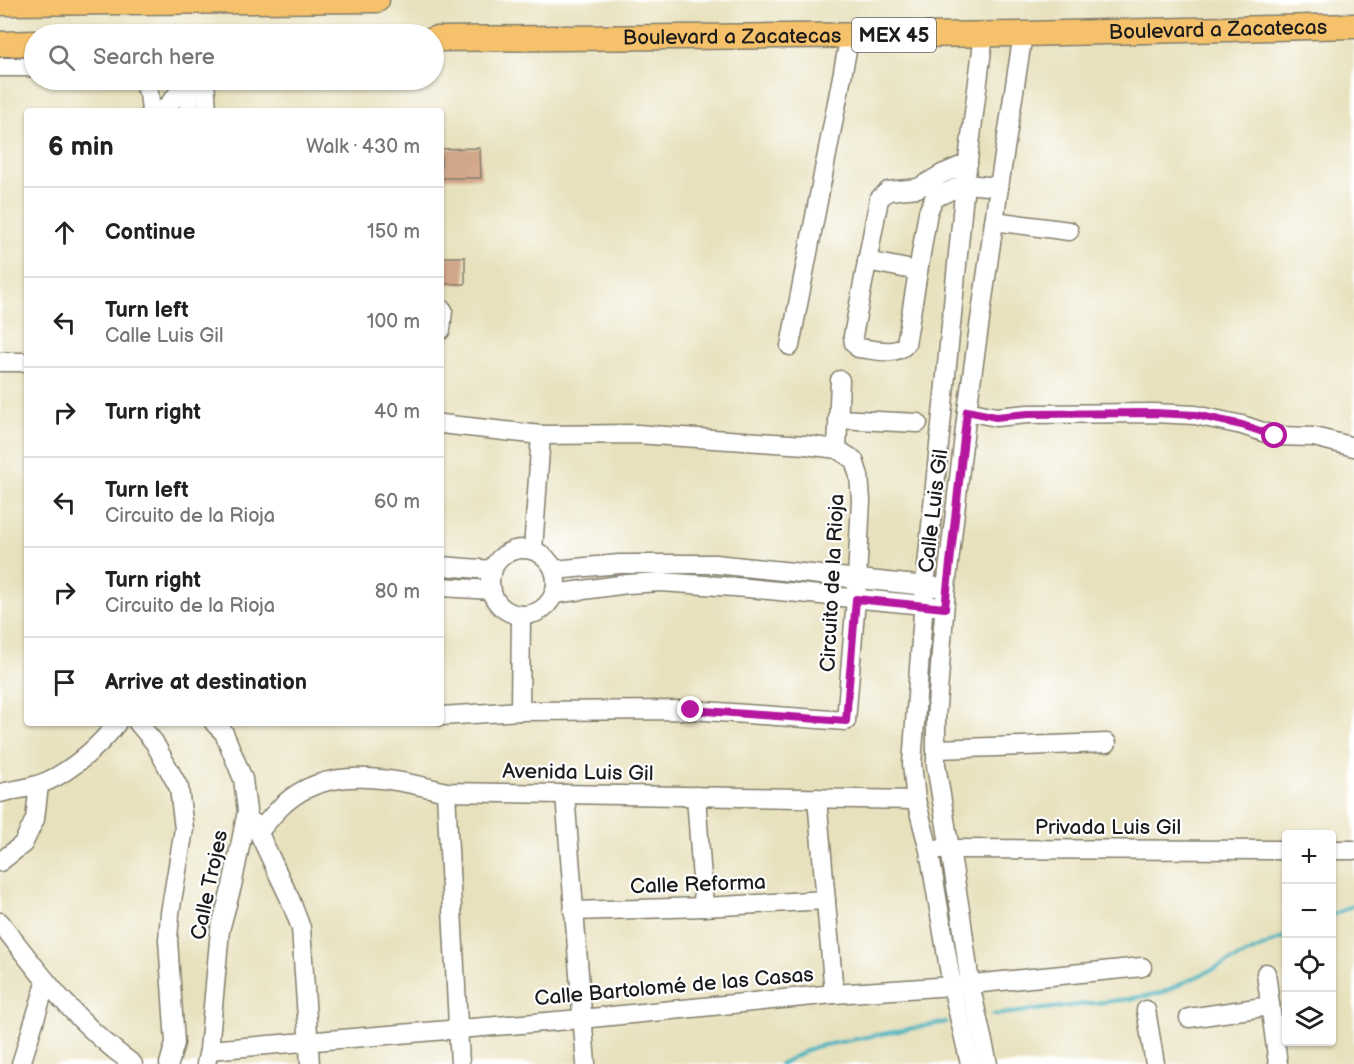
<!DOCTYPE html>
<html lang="en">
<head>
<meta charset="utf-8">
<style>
  :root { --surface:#fff; --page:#f2f2f2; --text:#222; --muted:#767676; --line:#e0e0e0 }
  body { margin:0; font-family:"Balsamiq Sans",sans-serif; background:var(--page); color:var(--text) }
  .controls { position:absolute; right:18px; bottom:18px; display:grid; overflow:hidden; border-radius:6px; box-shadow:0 2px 4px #0004 }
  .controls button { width:54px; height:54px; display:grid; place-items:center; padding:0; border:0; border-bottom:2px solid var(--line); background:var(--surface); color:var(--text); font:30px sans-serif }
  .stop { position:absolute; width:18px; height:18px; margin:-14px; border:4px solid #b5179e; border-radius:50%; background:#fff }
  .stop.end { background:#b5179e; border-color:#fff; box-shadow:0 2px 6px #0008 }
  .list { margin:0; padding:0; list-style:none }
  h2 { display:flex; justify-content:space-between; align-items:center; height:78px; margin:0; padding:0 24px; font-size:26px }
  h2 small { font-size:20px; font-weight:400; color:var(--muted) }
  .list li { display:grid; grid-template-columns:39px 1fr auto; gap:18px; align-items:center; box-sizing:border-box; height:90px; padding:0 24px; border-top:2px solid var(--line) }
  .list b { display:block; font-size:22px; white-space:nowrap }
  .list p { margin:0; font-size:20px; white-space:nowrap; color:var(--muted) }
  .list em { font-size:20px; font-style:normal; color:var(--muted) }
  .icon { flex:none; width:33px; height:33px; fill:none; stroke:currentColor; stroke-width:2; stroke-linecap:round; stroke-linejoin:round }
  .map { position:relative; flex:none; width:1354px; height:1064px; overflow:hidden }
  .search { position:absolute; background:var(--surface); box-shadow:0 2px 4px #0004; left:24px; top:24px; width:420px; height:66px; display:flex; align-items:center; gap:15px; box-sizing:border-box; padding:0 21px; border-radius:33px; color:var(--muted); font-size:22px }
  .panel { position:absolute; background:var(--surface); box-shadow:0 2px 4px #0004; left:24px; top:108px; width:420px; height:618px; border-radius:6px }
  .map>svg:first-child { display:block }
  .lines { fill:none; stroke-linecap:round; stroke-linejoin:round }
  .stream { stroke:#44b2bf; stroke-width:4 }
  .building { fill:#d1a689 }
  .minor-casing { stroke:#827e6c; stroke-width:21 }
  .major-casing { stroke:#827e6c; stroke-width:27 }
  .minor { stroke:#fff; stroke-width:18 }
  .major { stroke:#f5c16b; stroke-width:24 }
  .route { stroke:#b5179e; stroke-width:8 }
  .labels { text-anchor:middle; stroke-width:4.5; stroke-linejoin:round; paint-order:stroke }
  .shield { fill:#fff; stroke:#606060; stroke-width:1.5 }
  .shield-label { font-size:20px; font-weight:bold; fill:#1c1c1c }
  .street-label { font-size:21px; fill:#1c1c1c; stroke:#fff }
</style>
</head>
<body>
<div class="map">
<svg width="1354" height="1064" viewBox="0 0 1354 1064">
  <rect width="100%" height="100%" fill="#fff"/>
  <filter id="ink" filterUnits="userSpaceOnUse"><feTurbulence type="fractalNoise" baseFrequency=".0167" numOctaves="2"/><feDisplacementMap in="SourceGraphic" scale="12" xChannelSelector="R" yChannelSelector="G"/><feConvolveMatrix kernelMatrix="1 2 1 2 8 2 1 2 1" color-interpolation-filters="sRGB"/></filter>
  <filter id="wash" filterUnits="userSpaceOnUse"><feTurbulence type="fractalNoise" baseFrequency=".008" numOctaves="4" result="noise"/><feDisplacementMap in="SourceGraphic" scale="24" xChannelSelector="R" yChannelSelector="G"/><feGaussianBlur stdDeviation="1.35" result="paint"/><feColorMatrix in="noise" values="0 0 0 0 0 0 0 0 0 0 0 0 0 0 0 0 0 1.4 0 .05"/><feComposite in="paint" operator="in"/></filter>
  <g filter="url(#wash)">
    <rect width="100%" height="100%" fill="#e8e1bd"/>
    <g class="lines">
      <g class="stream">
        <polyline points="1332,915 1354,905"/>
        <polyline points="993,1015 1129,999 1161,993 1286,936"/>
        <polyline points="780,1064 814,1047 946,1022"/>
      </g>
    </g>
    <g id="blocks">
      <g class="building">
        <polygon points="480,148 481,178 441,178 441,149"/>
        <rect x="441" y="257" width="24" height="27"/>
      </g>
    </g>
  </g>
  <g filter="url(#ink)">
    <use href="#blocks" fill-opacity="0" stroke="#827e6c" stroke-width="1.5"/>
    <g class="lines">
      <defs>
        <g id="minor">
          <polyline points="0,67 34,67"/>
          <polyline points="141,80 149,93 151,111"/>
          <polyline points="188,80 189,111"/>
          <polyline points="205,80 207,111"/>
          <polyline points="163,111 190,80"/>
          <path d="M968,163L942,174L918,188L888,191L879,199L853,336L854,343L858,348C873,349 895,357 906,344L928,212L934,198L965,184L999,187"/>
          <polyline points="994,221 1069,231"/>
          <polyline points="867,261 918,271"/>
          <polyline points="441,310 443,310 441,330"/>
          <polyline points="790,346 850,35"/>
          <polyline points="0,362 27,362"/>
          <polyline points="967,411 996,417 1028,414 1154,413 1195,415 1242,425 1275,436 1314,437 1354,447"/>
          <polyline points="838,419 918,423"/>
          <polyline points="441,424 541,435 636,434 806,445 837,449 854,460 859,476 861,500 856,599 846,721 691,710 520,711 441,716"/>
          <polyline points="837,449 840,380"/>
          <circle cx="523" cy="582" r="33"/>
          <polyline points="533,550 541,435"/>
          <polyline points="441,566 493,570"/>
          <polyline points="554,570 619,564 715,564 936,587"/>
          <polyline points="441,587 492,590"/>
          <polyline points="554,594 627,584 661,582 748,588 934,606"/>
          <polyline points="520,711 521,615"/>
          <polyline points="138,723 154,742 179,788 184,829 170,913 168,940 175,1043 169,1064"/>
          <polyline points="936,749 1107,743"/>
          <polyline points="446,792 460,1064"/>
          <path d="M0,793C12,790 25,789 37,785C65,777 100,746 117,723"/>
          <polyline points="565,794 586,1064"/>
          <polyline points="696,796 704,907"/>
          <polyline points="817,798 834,994"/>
          <polyline points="254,823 290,899 301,928 310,1064"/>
          <path d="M259,832C267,822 275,812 284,804C328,763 394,779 446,792L916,800"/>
          <polyline points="940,849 1286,850"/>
          <polyline points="1332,850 1354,850"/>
          <polyline points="0,862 23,844 35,819 39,785"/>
          <polyline points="573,911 704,907 826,900"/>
          <path d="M0,922C40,975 78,1025 133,1064"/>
          <polyline points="1266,973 1278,1064"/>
          <polyline points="1146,1010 1155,1064"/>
          <polyline points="1189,1018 1270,1006"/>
          <polyline points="209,1050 581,1019 834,994 952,986 1142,967"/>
          <polyline points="21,1064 46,983"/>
          <polyline points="206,1064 209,1050 220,930 232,886 247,811 243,779 224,733 214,723"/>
          <polyline points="970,1064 952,986 929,850 916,800 912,764 925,586 965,184 984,34"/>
          <polyline points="988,1064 970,984 961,916 936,765 936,719 946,588 967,411 999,187 1023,34"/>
        </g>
        <g id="major">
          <polyline points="0,3 377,0"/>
          <path id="s1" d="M434,39L1023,34L1354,26"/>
          <polyline points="0,44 34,43"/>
        </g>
      </defs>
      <use href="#minor" class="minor-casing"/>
      <use href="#major" class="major-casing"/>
      <use href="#minor" class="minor"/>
      <use href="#major" class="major"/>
    </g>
  </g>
  <g class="lines" filter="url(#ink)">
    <polyline class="route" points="691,710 846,721 856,599 945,608 967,411 996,417 1028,414 1154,413 1196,415 1242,425 1275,436"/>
  </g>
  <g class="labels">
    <rect class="shield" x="852" y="18" width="84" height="34" rx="4.5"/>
    <g class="shield-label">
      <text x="894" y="42">MEX 45</text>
    </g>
    <g class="street-label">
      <text dy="7" stroke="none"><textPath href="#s1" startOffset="784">Boulevard a Zacatecas</textPath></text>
      <text dy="7" stroke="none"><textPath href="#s1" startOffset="298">Boulevard a Zacatecas</textPath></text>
      <text transform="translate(933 511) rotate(-83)" y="7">Calle Luis Gil</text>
      <text transform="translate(832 583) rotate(-87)" y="7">Circuito de la Rioja</text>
      <text transform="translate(578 772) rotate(1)" y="7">Avenida Luis Gil</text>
      <text x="1108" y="834">Privada Luis Gil</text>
      <text transform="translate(698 884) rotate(-2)" y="7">Calle Reforma</text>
      <text transform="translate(209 885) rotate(-78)" y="7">Calle Trojes</text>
      <text transform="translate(674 986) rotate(-5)" y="7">Calle Bartolomé de las Casas</text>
    </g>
  </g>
</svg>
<div class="controls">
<button>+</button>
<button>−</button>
<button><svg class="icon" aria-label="locate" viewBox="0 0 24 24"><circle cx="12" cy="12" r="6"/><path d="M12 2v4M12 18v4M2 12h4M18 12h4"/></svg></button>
<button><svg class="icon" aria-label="layers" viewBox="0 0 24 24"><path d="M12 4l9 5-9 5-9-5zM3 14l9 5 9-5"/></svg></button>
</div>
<div class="stop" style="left:1275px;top:436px"></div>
<div class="stop end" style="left:691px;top:710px"></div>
<div class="search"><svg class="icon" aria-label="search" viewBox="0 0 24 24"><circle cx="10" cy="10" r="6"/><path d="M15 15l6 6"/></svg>Search here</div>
<section class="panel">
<h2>6 min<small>Walk · 430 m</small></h2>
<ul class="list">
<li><svg class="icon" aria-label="ahead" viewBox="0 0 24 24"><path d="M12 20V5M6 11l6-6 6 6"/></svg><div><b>Continue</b></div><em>150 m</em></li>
<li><svg class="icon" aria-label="left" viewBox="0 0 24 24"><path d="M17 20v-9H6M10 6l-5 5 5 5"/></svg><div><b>Turn left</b><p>Calle Luis Gil</p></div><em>100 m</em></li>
<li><svg class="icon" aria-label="right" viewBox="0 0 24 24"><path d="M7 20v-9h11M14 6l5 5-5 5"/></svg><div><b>Turn right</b></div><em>40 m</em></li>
<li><svg class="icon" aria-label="left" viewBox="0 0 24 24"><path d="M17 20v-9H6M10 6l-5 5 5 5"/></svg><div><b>Turn left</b><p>Circuito de la Rioja</p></div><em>60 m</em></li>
<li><svg class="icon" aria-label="right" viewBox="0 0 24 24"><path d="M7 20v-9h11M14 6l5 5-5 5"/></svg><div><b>Turn right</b><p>Circuito de la Rioja</p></div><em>80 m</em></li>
<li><svg class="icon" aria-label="arrive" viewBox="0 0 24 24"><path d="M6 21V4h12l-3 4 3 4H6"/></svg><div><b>Arrive at destination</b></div></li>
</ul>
</section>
</div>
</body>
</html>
